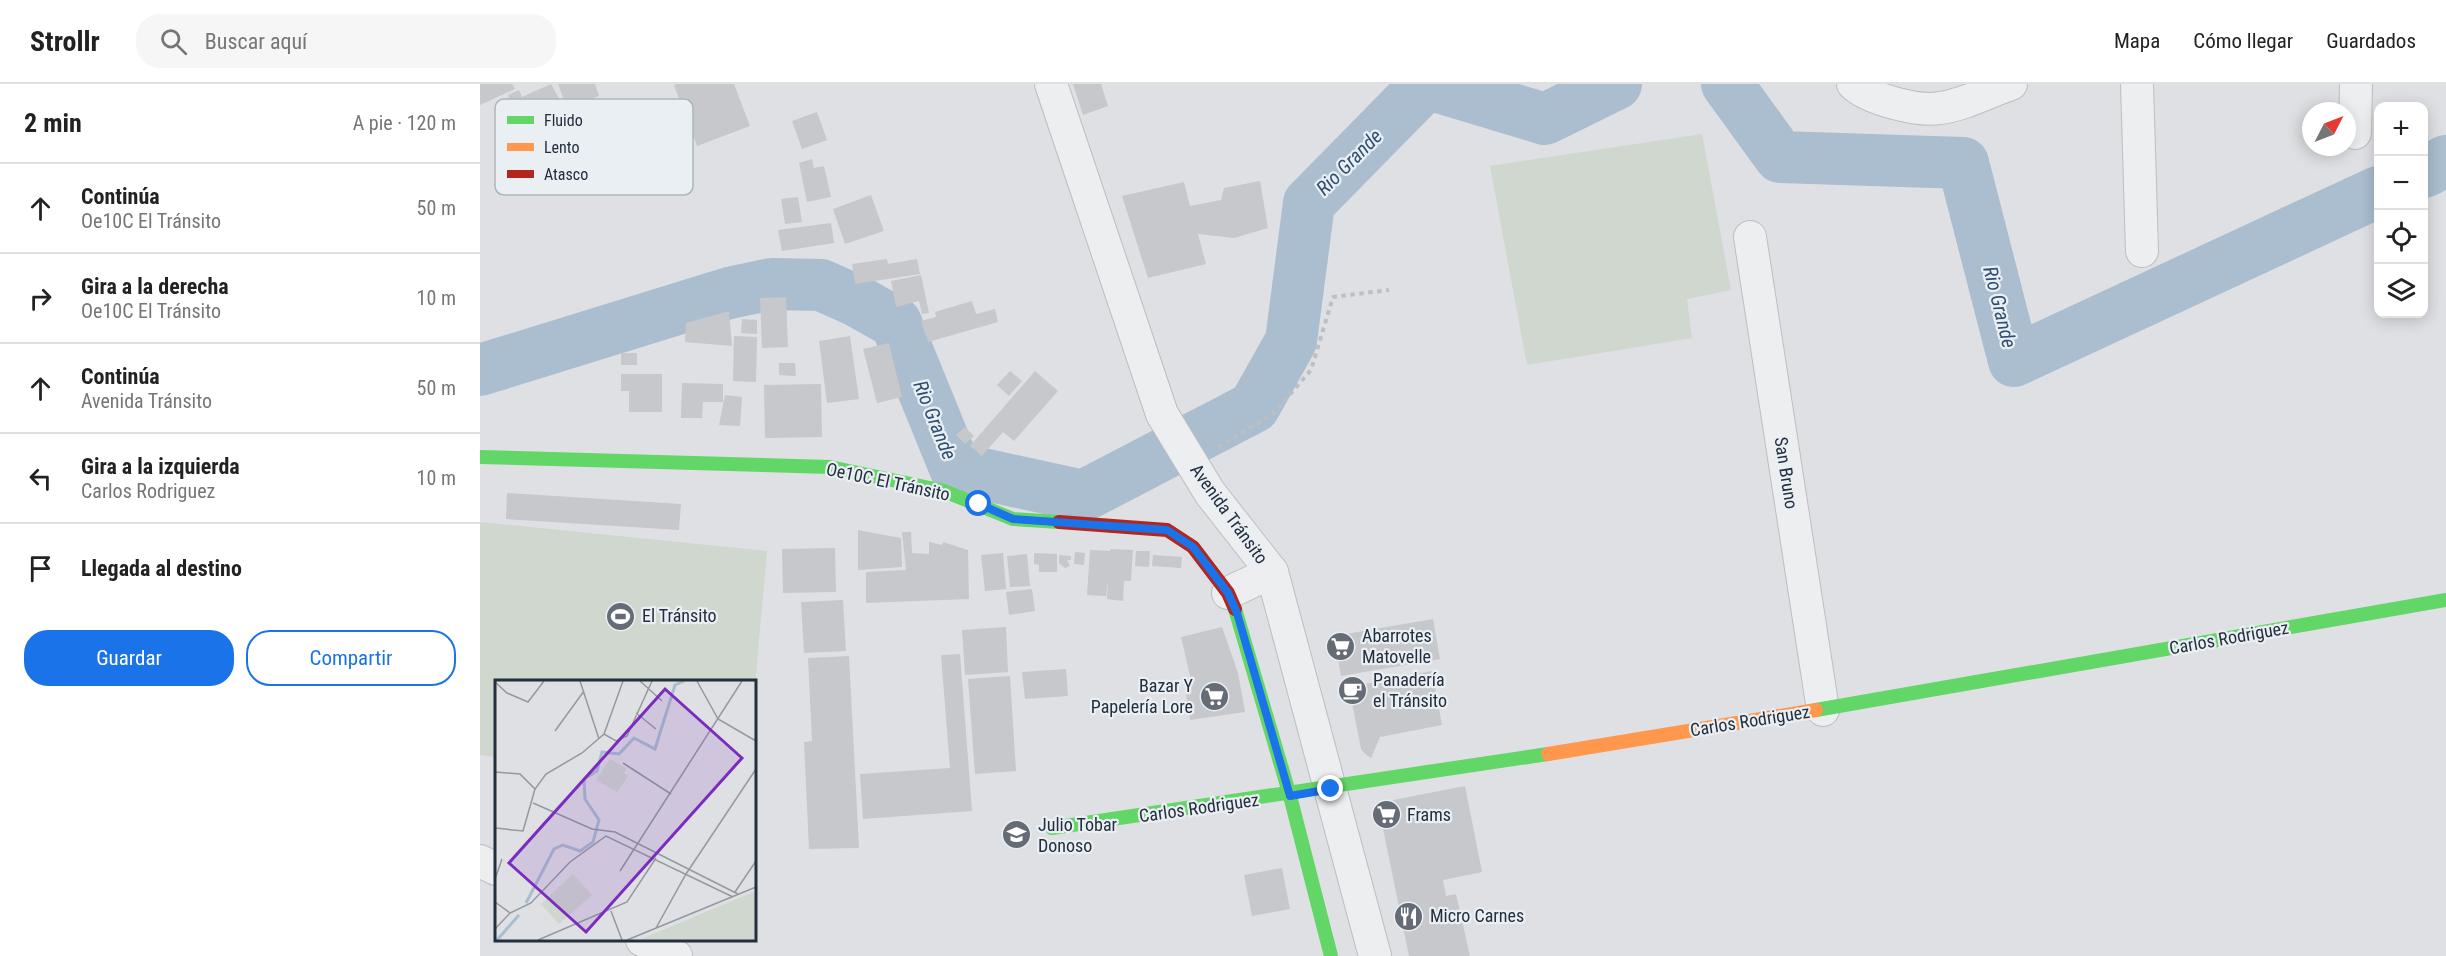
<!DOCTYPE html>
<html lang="es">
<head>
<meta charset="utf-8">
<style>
  :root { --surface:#fff; --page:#f6f6f6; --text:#222; --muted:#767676; --line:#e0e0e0; --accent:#1a73e8 }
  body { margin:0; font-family:"Roboto Condensed",sans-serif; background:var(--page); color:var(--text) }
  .controls { position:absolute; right:18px; top:18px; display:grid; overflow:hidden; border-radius:12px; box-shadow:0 3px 15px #0003 }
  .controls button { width:54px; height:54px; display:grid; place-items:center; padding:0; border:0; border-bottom:2px solid var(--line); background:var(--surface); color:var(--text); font:30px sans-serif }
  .compass { position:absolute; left:1822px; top:18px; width:54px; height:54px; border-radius:50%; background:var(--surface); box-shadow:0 3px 15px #0003; rotate:48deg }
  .stop { position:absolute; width:18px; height:18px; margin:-14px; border:4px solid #1a73e8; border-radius:50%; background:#fff }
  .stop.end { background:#1a73e8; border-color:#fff; box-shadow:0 2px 6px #0008 }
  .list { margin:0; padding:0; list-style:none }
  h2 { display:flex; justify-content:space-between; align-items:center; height:78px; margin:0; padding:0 24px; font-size:26px }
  h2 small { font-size:20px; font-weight:400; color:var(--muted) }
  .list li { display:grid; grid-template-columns:39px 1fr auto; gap:18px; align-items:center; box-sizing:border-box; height:90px; padding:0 24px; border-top:2px solid var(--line) }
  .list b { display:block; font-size:22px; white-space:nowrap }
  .list p { margin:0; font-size:20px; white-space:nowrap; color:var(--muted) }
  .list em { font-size:20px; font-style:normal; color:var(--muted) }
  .actions { display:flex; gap:12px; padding:18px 24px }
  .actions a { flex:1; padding:14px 0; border:2px solid var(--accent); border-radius:24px; text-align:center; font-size:21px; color:var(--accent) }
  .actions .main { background:var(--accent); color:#fff }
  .icon { flex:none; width:33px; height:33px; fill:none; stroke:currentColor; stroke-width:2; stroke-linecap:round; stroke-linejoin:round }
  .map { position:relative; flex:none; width:1966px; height:872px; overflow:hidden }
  header { display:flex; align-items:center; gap:36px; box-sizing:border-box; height:84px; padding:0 30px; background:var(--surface); border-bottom:2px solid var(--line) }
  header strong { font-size:28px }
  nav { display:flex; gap:33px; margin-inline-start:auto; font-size:21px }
  .search { width:420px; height:54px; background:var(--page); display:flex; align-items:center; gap:15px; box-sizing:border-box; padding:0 21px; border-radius:24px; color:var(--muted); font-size:22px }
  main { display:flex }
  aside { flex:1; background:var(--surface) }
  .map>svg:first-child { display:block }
  .green { fill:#cfd7ce }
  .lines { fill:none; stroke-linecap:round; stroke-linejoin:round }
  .river { stroke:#aabecf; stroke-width:52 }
  .building { fill:#c6c8cb }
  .street-casing { stroke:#bcbec1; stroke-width:34 }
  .path { stroke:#bdbfc3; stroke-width:4; stroke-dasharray:4.5 4.5; stroke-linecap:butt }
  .street { stroke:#edeef0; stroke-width:32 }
  .fast { stroke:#63d668; stroke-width:14 }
  .slow { stroke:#ff974d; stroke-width:14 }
  .jam { stroke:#b3261e; stroke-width:14 }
  .route { stroke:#1a73e8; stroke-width:8 }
  .labels { text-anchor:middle; stroke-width:4.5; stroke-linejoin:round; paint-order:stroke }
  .street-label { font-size:18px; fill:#252e3c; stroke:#eaeff4 }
  .poi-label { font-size:18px; fill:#252e3c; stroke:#eaeff4; text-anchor:start }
  .water-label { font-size:20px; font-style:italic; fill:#2f4f70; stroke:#eaeff4 }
  .inset-river { fill:none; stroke:#aabecf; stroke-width:3 }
  .inset-road { fill:none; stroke:#9499a0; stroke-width:1.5 }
  .view { fill:#7b2cbf; fill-opacity:0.15; stroke:#7b2cbf; stroke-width:3 }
  .inset-edge { fill:none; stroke:#252e3c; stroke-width:3 }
  .key { fill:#eaeff4; stroke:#afb5bd; stroke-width:1.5 }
  .key-label { font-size:16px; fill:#252e3c }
</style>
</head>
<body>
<header>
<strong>Strollr</strong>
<div class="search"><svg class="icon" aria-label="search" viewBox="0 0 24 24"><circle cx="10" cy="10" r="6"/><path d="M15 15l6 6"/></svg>Buscar aquí</div>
<nav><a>Mapa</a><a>Cómo llegar</a><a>Guardados</a></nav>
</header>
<main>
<aside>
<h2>2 min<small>A pie · 120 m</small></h2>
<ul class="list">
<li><svg class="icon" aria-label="ahead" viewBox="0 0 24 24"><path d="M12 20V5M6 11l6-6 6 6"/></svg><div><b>Continúa</b><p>Oe10C El Tránsito</p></div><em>50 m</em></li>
<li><svg class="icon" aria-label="right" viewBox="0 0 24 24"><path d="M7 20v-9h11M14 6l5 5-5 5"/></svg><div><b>Gira a la derecha</b><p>Oe10C El Tránsito</p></div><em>10 m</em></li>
<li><svg class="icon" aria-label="ahead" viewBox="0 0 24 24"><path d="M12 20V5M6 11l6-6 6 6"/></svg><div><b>Continúa</b><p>Avenida Tránsito</p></div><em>50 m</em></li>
<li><svg class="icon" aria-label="left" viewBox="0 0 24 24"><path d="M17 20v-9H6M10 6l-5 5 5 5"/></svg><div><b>Gira a la izquierda</b><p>Carlos Rodriguez</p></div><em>10 m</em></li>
<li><svg class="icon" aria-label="arrive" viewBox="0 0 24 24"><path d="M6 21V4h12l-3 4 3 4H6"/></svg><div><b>Llegada al destino</b></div></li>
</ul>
<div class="actions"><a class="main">Guardar</a><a>Compartir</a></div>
</aside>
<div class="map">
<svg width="1966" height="872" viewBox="0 0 1966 872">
  <rect width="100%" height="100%" fill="#dee0e3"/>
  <g class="green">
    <polygon points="1222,50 1251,206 1207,215 1212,254 1047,281 1010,82"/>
    <polygon points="0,438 287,467 275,601 274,598 16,598 16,673 0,671"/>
  </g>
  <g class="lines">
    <g class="river">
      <polyline points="949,0 1065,35 1136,0"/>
      <polyline points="1247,0 1300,73 1483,79 1534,277 1898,108"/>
      <polyline points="1944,88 1966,77"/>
      <polyline points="0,286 249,209 292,200 341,201 377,217 416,239 475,384 603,412 774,323 811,257 829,119 946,0"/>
    </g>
  </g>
  <g class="building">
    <polygon points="0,0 32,0 35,5 0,21"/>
    <polygon points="71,0 81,18 39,37 28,11 39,6 42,13"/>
    <polygon points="78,0 115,0 119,12 87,24"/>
    <polygon points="197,0 254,0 270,42 217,62 194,1"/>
    <polygon points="593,0 621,0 628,22 603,31"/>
    <polygon points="337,28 347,56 322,65 312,37"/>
    <polygon points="332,75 334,84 344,82 351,113 327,118 319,79"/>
    <polygon points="780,97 788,144 754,154 718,150 726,180 668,194 642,112 704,98 710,122 741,116 744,104"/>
    <polygon points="391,111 404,147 365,160 353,125"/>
    <polygon points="318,113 322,138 305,140 301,115"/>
    <polygon points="351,139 354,159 302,167 298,146"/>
    <polygon points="407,175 408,180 437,175 440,190 375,200 372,180"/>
    <polygon points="441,191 449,229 442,230 439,217 416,223 411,197"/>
    <polygon points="306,213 308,263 282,264 280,214"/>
    <polygon points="492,217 496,230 515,225 518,238 448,258 441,237 456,233 455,228"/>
    <polygon points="249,227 252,262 205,258 206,239"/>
    <polygon points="262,235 277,236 277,250 261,249"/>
    <polygon points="254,252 277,253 276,298 253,297"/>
    <polygon points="370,252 379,315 347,319 339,257"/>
    <polygon points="409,259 422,313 397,319 383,265"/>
    <rect x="141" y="269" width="16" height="12"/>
    <polygon points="299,279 315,279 316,292 299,291"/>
    <polygon points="530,287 542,297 529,312 517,301"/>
    <polygon points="555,287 578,307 534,357 523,348 502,372 490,362"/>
    <polygon points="141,290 182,290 182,328 149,328 149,307 141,307"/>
    <polygon points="202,299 243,300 243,318 223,318 222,334 201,334"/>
    <polygon points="341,300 342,353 285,354 284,301"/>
    <polygon points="245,311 262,313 260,342 239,341"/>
    <polygon points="485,343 494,352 485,360 476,351"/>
    <polygon points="27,409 201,420 199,446 26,435"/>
    <polygon points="378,446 421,454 422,483 378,486"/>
    <polygon points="422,448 431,448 432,469 449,470 449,458 462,461 463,458 488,466 489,515 386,519 386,488 426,486"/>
    <polygon points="355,464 356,508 303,509 302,465"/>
    <polygon points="630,465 653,466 651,497 644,497 643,517 627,515 628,496 626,512 607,511 610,466 630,467"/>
    <polygon points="656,467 670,467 669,483 655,482"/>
    <polygon points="595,468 605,469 604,481 594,480"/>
    <polygon points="523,469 526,505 505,507 501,471"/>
    <polygon points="554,469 577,470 577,488 559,488 559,481 554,480"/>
    <polygon points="547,470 550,502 530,503 527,472"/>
    <polygon points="579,471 591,472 591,476 587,476 590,482 585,484 579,479"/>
    <polygon points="673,471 702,473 701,484 672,482"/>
    <polygon points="552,505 555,527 529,531 526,508"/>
    <polygon points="363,516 366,567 324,569 321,518"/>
    <polygon points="953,535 960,575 861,592 854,552"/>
    <polygon points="526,543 528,588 485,591 482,546"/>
    <polygon points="742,543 758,589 765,628 710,636 704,597 711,596 701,553"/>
    <polygon points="480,570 492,727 383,735 380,690 470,684 461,571"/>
    <polygon points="369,572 379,764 329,765 324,658 332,657 328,574"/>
    <polygon points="586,585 588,612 545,615 542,588"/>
    <polygon points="952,587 962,641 900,653 891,674 884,669 881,665 869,603"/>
    <polygon points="530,592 536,687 495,690 488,595"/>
    <polygon points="985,702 1002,788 963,796 966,812 976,810 990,872 929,872 899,725 903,718"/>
    <polygon points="802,784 810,825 772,832 764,791"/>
  </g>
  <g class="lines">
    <defs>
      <g id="street">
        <polyline points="571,0 682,330 730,409 792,488 895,872"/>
        <path d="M1373,0C1388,15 1439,28 1460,24C1484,21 1508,8 1531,0"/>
        <polyline points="1657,0 1662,167"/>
        <polyline points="1875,49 1876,0"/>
        <polyline points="1270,153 1343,626"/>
        <polyline points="748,509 792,488"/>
        <polyline points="0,777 16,785"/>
        <polyline points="162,856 196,872"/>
      </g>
    </defs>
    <use href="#street" class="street-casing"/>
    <polyline class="path" points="738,363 793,330 831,286 853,213 909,206"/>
    <use href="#street" class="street"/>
    <g class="fast">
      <polyline points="0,373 350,383 464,407 533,435 579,438"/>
      <polyline points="755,525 810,712 851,872"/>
      <polyline points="1336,626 1966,516"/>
      <polyline points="572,744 1068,670"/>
    </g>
    <polyline class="slow" points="1068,670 1336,626"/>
    <polyline class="jam" points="579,438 687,446 713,463 748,509 755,525"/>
  </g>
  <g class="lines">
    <polyline class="route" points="499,420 533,435 687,446 713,463 748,509 757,529 810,712 851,705"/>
  </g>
  <defs>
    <symbol id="stadium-disc" viewBox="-11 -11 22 22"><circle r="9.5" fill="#666c76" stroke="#eaeff4"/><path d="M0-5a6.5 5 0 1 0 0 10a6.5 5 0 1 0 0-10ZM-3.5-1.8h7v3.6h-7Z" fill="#fff"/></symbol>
    <symbol id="supermarket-disc" viewBox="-11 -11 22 22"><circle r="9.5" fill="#666c76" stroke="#eaeff4"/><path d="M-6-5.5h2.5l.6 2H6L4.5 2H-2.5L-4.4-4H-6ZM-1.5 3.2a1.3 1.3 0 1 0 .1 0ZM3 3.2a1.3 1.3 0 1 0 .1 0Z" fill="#fff"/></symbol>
    <symbol id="cafe-disc" viewBox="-11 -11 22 22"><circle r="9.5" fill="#666c76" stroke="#eaeff4"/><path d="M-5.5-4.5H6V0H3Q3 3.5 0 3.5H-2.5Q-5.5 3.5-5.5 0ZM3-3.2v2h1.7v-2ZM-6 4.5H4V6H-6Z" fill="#fff"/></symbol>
    <symbol id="university-disc" viewBox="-11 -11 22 22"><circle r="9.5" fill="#666c76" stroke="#eaeff4"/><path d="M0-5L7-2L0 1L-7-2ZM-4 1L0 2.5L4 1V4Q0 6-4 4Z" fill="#fff"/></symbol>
    <symbol id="restaurant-disc" viewBox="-11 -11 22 22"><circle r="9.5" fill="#666c76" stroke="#eaeff4"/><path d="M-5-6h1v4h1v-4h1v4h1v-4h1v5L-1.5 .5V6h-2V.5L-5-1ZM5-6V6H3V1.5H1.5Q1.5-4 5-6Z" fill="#fff"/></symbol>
  </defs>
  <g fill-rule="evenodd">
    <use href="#stadium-disc" x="124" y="516" width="33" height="33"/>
    <use href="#supermarket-disc" x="844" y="546" width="33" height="33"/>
    <use href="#cafe-disc" x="856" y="590" width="33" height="33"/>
    <use href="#supermarket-disc" x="718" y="596" width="33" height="33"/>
    <use href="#supermarket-disc" x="890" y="714" width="33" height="33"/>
    <use href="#university-disc" x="520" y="734" width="33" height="33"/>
    <use href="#restaurant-disc" x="912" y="816" width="33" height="33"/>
  </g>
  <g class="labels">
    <g class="street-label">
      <text transform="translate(1306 389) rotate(81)" y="6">San Bruno</text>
      <text transform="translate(408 398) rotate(12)" y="6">Oe10C El Tránsito</text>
      <text transform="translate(749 430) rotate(54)" y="6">Avenida Tránsito</text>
      <text transform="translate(1749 554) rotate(-10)" y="6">Carlos Rodriguez</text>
      <text transform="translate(1270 637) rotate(-9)" y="6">Carlos Rodriguez</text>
      <text transform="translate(719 724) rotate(-8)" y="6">Carlos Rodriguez</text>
    </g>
    <g class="poi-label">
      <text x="162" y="538">El Tránsito</text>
      <text x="882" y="558">Abarrotes<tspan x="882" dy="21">Matovelle</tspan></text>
      <text x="893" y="602">Panadería<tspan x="893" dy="21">el Tránsito</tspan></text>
      <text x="713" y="608" text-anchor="end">Bazar Y<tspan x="713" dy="21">Papelería Lore</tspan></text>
      <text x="927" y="737">Frams</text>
      <text x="558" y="747">Julio Tobar<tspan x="558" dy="21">Donoso</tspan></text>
      <text x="950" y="838">Micro Carnes</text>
    </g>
    <g class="water-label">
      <text transform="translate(869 78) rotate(-45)" y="7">Rio Grande</text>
      <text transform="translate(1520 223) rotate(76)" y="7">Rio Grande</text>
      <text transform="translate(455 336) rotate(68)" y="7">Rio Grande</text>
    </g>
  </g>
  <g transform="translate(15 596)">
    <rect width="261" height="261" fill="#dee0e3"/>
    <path d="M115,79L131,88L129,93L133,96L122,112L101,100ZM78,194L97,215L64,244L46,224ZM261,211V260H144Z" fill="#cfd7ce"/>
    <path class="inset-river" d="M31,223L59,169L68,165L85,171L98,162L104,140L90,119L89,99L102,91L107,72L124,74L139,58L160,69L180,5L189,1M2,260L24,235"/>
    <path class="inset-road" d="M85,1L104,59M145,1L167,21M202,1L223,39L261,61M0,2L12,13L33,22L49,1M141,33L161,49M60,51L89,11M109,54L121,61L132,56L157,1M128,83L176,114M0,92L25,94L40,109M38,123L97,149L120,152L243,214M0,148L28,151L40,109L51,94L87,73L109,54L128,1M125,191L247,1M0,199L7,179M240,212L261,181M0,222L15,233M116,231L127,260M161,248L191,194L261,89M0,249L15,233L36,223L75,182L111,156L238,217M43,260L132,222L161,178M132,260L261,207"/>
    <path class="view" d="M170,9L247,78L91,252L14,183Z"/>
    <rect width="261" height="261" class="inset-edge"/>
  </g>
  <rect x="15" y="15" width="198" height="96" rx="9" class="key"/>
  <rect x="27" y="32" width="27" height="8" fill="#63d668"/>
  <rect x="27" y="59" width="27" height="8" fill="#ff974d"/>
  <rect x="27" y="86" width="27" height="8" fill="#b3261e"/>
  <g class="key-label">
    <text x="64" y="42">Fluido</text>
    <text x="64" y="69">Lento</text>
    <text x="64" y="96">Atasco</text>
  </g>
</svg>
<div class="controls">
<button>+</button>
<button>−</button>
<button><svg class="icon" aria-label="locate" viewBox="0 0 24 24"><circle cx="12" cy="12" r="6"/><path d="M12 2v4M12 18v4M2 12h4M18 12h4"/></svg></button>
<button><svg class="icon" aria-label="layers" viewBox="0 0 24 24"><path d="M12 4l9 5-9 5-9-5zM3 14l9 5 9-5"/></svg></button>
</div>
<svg class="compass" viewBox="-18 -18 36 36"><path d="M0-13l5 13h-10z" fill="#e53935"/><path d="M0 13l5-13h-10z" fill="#767676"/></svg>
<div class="stop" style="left:499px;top:420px"></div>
<div class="stop end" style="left:851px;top:705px"></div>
</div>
</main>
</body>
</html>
